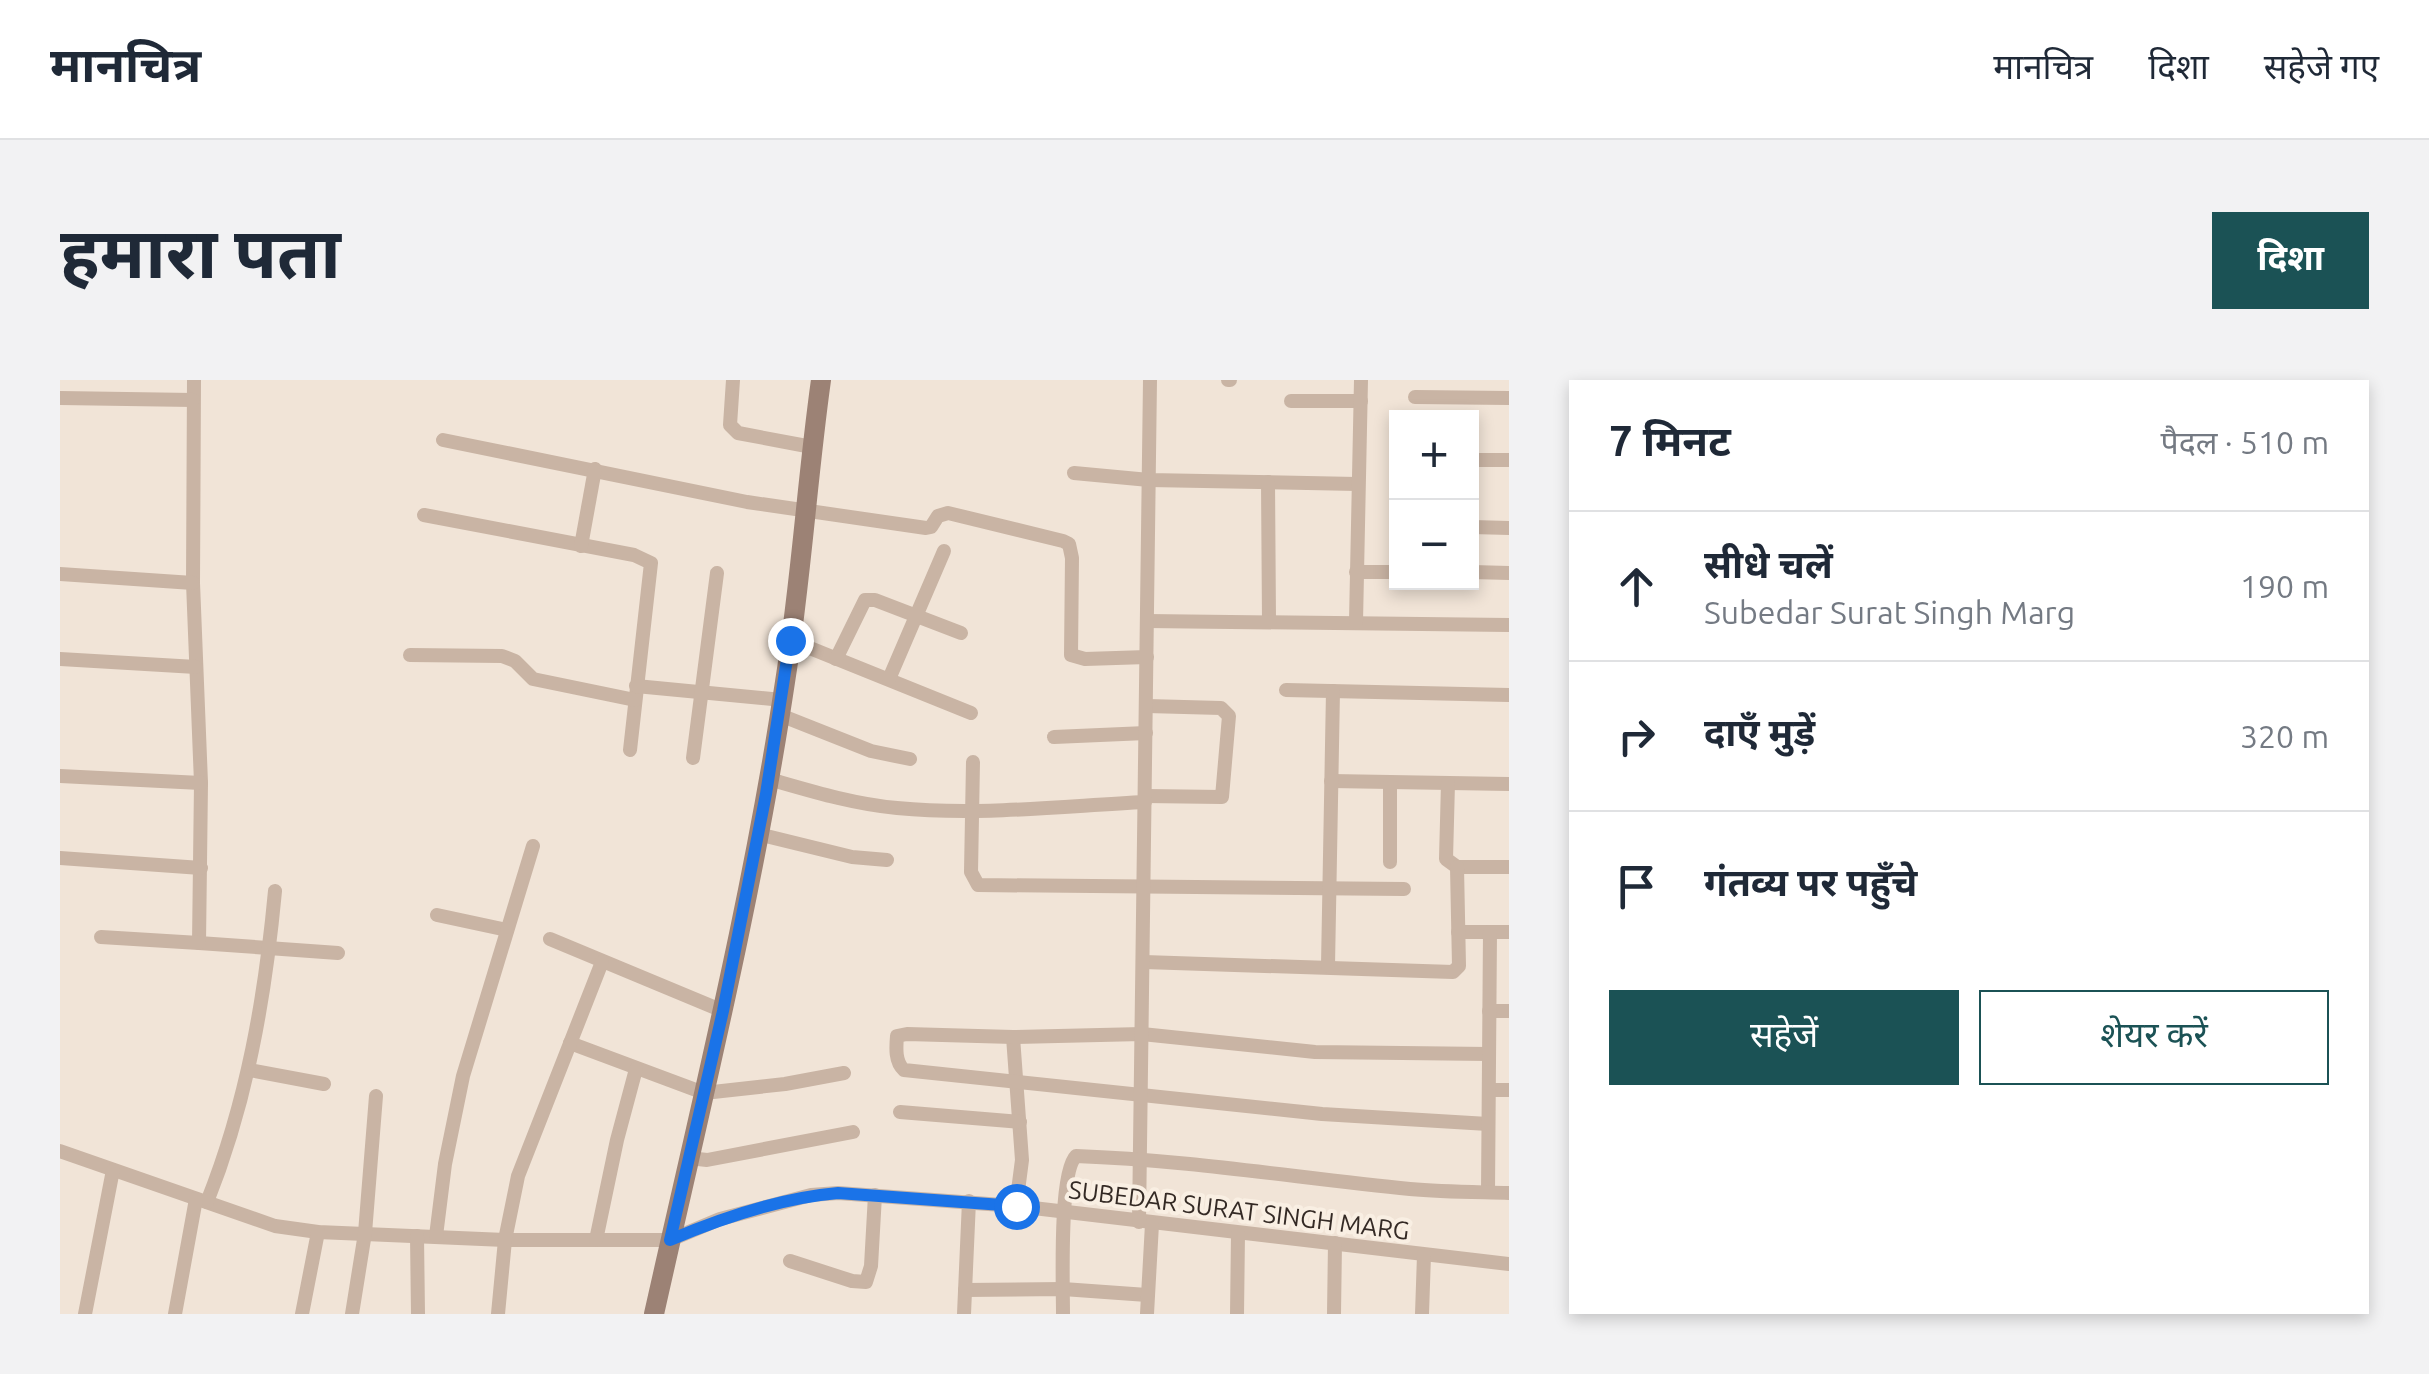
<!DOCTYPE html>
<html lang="hi">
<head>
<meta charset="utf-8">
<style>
  :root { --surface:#fff; --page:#f2f2f3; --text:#1f2937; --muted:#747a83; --line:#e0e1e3; --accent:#1b5255 }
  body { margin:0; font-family:Ubuntu,"Noto Sans Devanagari",sans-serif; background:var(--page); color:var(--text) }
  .controls { position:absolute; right:30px; top:30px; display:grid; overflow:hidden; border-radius:0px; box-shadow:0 5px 15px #0003 }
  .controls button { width:90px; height:90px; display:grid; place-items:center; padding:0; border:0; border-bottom:2px solid var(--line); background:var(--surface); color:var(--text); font:50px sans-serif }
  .stop { position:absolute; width:30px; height:30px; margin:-22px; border:8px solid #1a73e8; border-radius:50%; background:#fff }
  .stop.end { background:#1a73e8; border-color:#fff; box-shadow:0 2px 10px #0008 }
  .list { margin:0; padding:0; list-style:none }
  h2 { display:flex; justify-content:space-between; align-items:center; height:130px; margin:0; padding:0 40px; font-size:42px }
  h2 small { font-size:32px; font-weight:400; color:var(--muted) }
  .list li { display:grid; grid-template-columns:65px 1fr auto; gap:30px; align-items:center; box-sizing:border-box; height:150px; padding:0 40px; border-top:2px solid var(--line) }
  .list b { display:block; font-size:38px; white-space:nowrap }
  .list p { margin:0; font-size:32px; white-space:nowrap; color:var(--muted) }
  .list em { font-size:32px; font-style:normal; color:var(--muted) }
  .actions { display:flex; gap:20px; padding:30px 40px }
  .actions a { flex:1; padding:22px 0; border:2px solid var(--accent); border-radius:0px; text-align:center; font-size:35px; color:var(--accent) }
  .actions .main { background:var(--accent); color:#fff }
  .icon { flex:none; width:55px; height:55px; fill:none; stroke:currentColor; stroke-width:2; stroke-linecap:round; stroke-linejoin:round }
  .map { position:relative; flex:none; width:1449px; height:934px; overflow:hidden; border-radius:0px }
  header { display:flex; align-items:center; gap:60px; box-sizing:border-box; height:140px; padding:0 50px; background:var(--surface); border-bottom:2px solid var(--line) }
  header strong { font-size:48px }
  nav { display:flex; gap:55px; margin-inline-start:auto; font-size:35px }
  .intro { display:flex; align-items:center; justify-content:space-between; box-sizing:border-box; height:240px; padding:0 60px }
  h1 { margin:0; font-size:70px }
  .button { padding:25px 45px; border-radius:0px; background:var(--accent); color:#fff; font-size:35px; font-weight:700 }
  main { display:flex; gap:60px; padding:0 60px }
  aside { flex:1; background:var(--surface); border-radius:0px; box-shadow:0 5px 15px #0003 }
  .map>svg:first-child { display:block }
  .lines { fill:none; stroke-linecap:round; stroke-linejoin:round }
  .street { stroke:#c9b4a4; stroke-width:14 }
  .secondary { stroke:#9c8275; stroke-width:20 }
  .route { stroke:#1a73e8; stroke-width:12 }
  .labels { text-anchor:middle; stroke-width:8; stroke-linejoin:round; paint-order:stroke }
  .street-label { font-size:25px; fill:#342a25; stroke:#f9efe3 }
</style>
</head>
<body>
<header>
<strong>मानचित्र</strong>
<nav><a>मानचित्र</a><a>दिशा</a><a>सहेजे गए</a></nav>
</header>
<div class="intro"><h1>हमारा पता</h1><a class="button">दिशा</a></div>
<main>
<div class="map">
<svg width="1449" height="934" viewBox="0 0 1449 934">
  <rect width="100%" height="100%" fill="#f1e4d7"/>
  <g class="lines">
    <g class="street">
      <polyline points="134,0 133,203 141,403 139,563 278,573"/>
      <polyline points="673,0 670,45 678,53 752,67"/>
      <polyline points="1168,0 1170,0"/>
      <polyline points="1355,17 1449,18"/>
      <polyline points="0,18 133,20"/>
      <polyline points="1231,21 1301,21"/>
      <polyline points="383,60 687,122 866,148 871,147 878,136 888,133 1003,161 1009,164 1012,178 1011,275 1025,279 1087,277"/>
      <polyline points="1412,80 1449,80"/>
      <polyline points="1014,93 1089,100 1297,104"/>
      <polyline points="1208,102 1209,241"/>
      <polyline points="364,135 574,175 591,183 570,370"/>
      <polyline points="1412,147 1449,148"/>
      <polyline points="521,166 535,89"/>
      <polyline points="1296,192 1336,192"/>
      <polyline points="1412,192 1449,193"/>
      <polyline points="0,194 133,203"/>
      <polyline points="1087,241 1449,245"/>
      <polyline points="1296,242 1301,0"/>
      <polyline points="730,260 911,333"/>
      <polyline points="350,275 442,276 455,281 473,299 575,320"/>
      <polyline points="0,279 136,287"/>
      <polyline points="776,279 805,220 815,220 901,253"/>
      <polyline points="829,299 884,171"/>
      <polyline points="576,306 722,320"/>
      <polyline points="1226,310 1449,315"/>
      <polyline points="720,335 811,371 850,379"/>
      <polyline points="994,357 1086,353"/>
      <polyline points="633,378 657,193"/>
      <polyline points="913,382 911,492 918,505 1344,509"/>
      <polyline points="0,396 141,403"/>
      <path d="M709,399C751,411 793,424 837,428C919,436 1003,426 1085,422"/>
      <polyline points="1271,401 1449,404"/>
      <polyline points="1330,403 1330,482"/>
      <polyline points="1388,403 1386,479 1397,487 1449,487"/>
      <polyline points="1085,416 1162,417 1169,336 1161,328 1087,326"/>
      <polyline points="698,454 792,477 827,480"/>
      <polyline points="0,478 141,488"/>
      <polyline points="377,535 447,550"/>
      <polyline points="1398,552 1449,552"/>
      <polyline points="41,557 139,563"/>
      <polyline points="490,559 663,631"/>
      <polyline points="1084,582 1393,592 1399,586 1397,487"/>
      <polyline points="1268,586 1273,311"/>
      <polyline points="1429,631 1449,631"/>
      <polyline points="953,657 962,780 956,826"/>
      <polyline points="510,663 644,713 725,704 784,693"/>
      <polyline points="190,690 264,704"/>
      <polyline points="1429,710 1449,710"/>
      <polyline points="840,732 960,742"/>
      <path d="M1428,744L1262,734L844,690C835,682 836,668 837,656L847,654L953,657L1082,654L1255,672L1429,674"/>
      <polyline points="0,771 215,846 258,852 445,860 610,860 660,839 751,815 778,813 956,826 1449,884"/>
      <polyline points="629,778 647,780 793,752"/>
      <polyline points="1428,812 1430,552"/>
      <path d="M147,822C187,722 205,618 215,511"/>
      <polyline points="1079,842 1090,0"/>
      <polyline points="357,856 358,934"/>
      <polyline points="376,856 385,784 403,696 473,466"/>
      <polyline points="536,860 557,760 576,689"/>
      <polyline points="730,881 792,901 806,902 811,886 815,815"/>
      <polyline points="905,910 1003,909 1087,915"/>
      <polyline points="25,934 53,790"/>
      <polyline points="115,934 136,819"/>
      <polyline points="242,934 258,852"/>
      <polyline points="292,934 305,853 316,716"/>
      <polyline points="438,934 445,860 458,796 542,582"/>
      <polyline points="904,934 909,821"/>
      <path d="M1003,934C1003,905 999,792 1016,776C1128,780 1238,798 1350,809C1383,812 1416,812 1449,813"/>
      <polyline points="1087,934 1092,844"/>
      <polyline points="1177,934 1178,854"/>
      <polyline points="1274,934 1275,863"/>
      <polyline points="1362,934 1364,875"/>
    </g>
    <path class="secondary" d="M594,934C641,724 693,515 725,302C741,202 747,100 761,0"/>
  </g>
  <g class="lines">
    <path class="route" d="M730,260L706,414L663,631L610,860C664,837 720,818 778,813L956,826"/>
  </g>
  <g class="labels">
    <g class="street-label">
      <text transform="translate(1179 830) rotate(7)" y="9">SUBEDAR SURAT SINGH MARG</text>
    </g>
  </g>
</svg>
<div class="controls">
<button>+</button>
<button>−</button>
</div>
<div class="stop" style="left:956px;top:826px"></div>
<div class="stop end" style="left:730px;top:260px"></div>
</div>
<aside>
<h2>7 मिनट<small>पैदल · 510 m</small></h2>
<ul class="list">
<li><svg class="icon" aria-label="ahead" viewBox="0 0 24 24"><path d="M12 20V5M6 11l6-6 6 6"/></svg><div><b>सीधे चलें</b><p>Subedar Surat Singh Marg</p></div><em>190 m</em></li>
<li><svg class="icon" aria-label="right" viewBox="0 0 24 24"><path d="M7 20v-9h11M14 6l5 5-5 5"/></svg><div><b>दाएँ मुड़ें</b></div><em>320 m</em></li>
<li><svg class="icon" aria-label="arrive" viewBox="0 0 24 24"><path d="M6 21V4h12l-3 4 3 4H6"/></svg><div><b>गंतव्य पर पहुँचे</b></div></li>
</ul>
<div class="actions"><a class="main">सहेजें</a><a>शेयर करें</a></div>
</aside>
</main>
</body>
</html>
